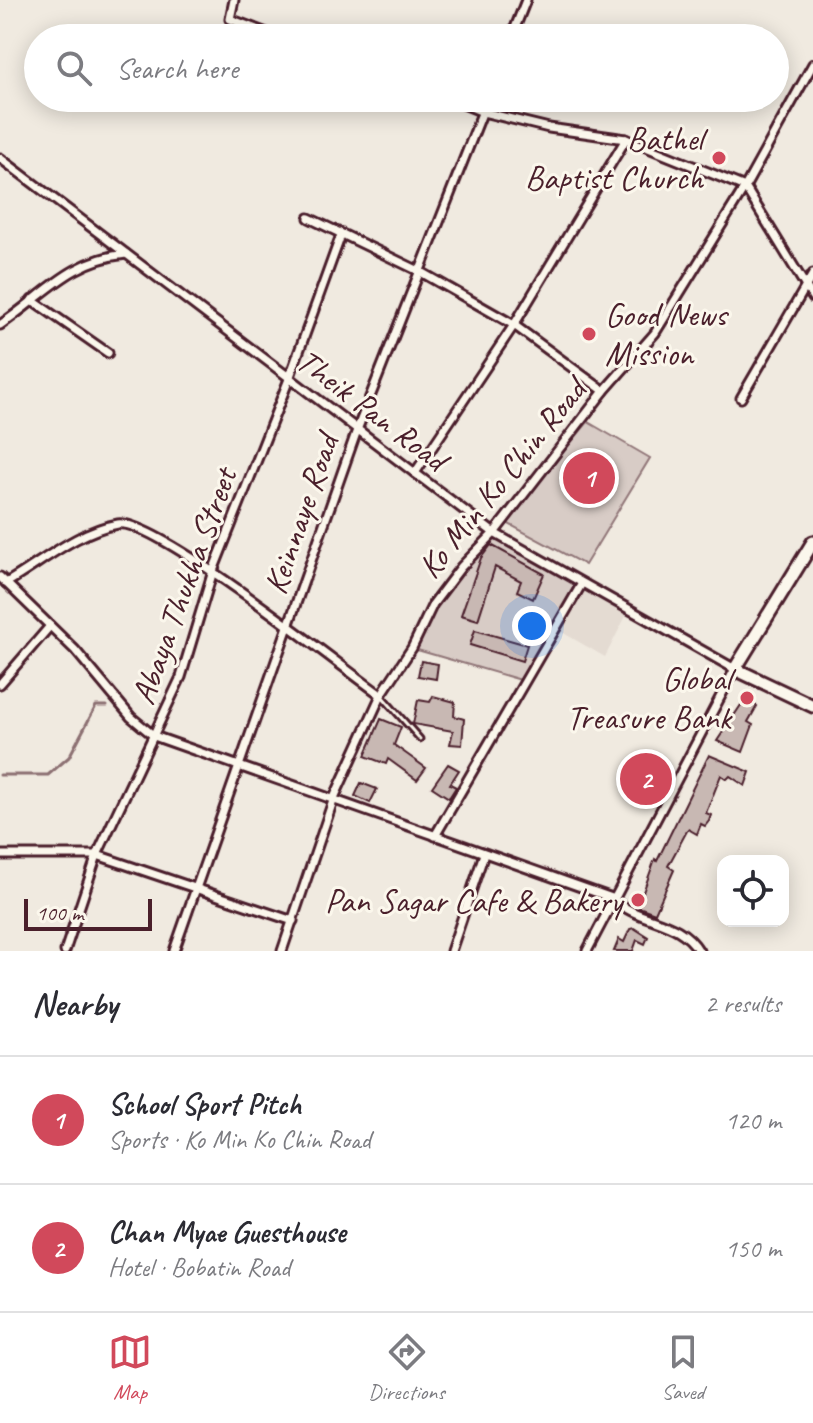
<!DOCTYPE html>
<html lang="en">
<head>
<meta charset="utf-8">
<style>
  :root { --surface:#fff; --page:#f2f2f3; --text:#2b2b33; --muted:#7c7c81; --line:#e1e1e2; --accent:#d1495b }
  body { margin:0; font-family:Caveat,sans-serif; background:var(--page); color:var(--text) }
  .controls { position:absolute; right:24px; bottom:24px; display:grid; overflow:hidden; border-radius:16px; box-shadow:0 4px 20px #0003 }
  .controls button { width:72px; height:72px; display:grid; place-items:center; padding:0; border:0; border-bottom:2px solid var(--line); background:var(--surface); color:var(--text); font:40px sans-serif }
  .scale { position:absolute; left:24px; bottom:20px; width:128px; box-sizing:border-box; padding-left:8px; border:4px solid #4a1f2b; border-top:0; font-size:22px; line-height:28px; white-space:nowrap; color:#4a1f2b; -webkit-text-stroke:6px #fbf7ec; paint-order:stroke }
  .you { position:absolute; left:532px; top:626px; width:28px; height:28px; margin:-20px; border:6px solid #fff; border-radius:50%; background:#1a73e8; box-shadow:0 0 0 12px #1a73e833 }
  .badge { display:grid; place-items:center; width:52px; height:52px; border-radius:50%; background:var(--accent); color:#fff; font-size:26px; font-weight:700 }
  .pin { position:absolute; translate:-50% -50%; border:4px solid #fff; box-shadow:0 2px 8px #0006 }
  .list { margin:0; padding:0; list-style:none }
  h2 { display:flex; justify-content:space-between; align-items:center; height:104px; margin:0; padding:0 32px; font-size:34px }
  h2 small { font-size:26px; font-weight:400; color:var(--muted) }
  .list li { display:grid; grid-template-columns:52px 1fr auto; gap:24px; align-items:center; box-sizing:border-box; height:128px; padding:0 32px; border-top:2px solid var(--line) }
  .list b { display:block; font-size:30px; white-space:nowrap }
  .list p { margin:0; font-size:26px; white-space:nowrap; color:var(--muted) }
  .list em { font-size:26px; font-style:normal; color:var(--muted) }
  .icon { flex:none; width:44px; height:44px; fill:none; stroke:currentColor; stroke-width:2; stroke-linecap:round; stroke-linejoin:round }
  .map { position:relative; flex:none; width:813px; height:951px; overflow:hidden }
  .search { position:absolute; background:var(--surface); box-shadow:0 4px 20px #0003; left:24px; right:24px; top:24px; height:88px; display:flex; align-items:center; gap:20px; box-sizing:border-box; padding:0 28px; border-radius:44px; color:var(--muted); font-size:30px }
  .sheet { height:360px; background:var(--surface) }
  nav { display:flex; justify-content:space-around; align-items:center; box-sizing:border-box; height:112px; border-top:2px solid var(--line); background:var(--surface); font-size:22px; color:var(--muted) }
  nav a { display:grid; justify-items:center; gap:4px }
  nav .on { color:var(--accent) }
  .map>svg:first-child { display:block }
  .built { fill:#e4dbd2 }
  .green { fill:#d8ccc6; stroke:#917678; stroke-width:2 }
  .lines { fill:none; stroke-linecap:round; stroke-linejoin:round }
  .stream { stroke:#8c6f72; stroke-width:3 }
  .building { fill:#c8b8b3; stroke:#4a1f2b; stroke-width:2 }
  .service-casing { stroke:#4a1f2b; stroke-width:9 }
  .minor-casing { stroke:#4a1f2b; stroke-width:13 }
  .trunk-casing { stroke:#4a1f2b; stroke-width:17 }
  .service { stroke:#fbf7ec; stroke-width:3 }
  .minor { stroke:#fbf7ec; stroke-width:7 }
  .trunk { stroke:#fbf7ec; stroke-width:11 }
  .poi-dot { fill:#d1495b; stroke:#fbf7ec; stroke-width:3 }
  .labels { text-anchor:middle; stroke-width:6; stroke-linejoin:round; paint-order:stroke }
  .poi-label { font-size:34px; fill:#4a1f2b; stroke:#fbf7ec; text-anchor:end }
  .street-label { font-size:34px; fill:#4a1f2b; stroke:#fbf7ec }
</style>
</head>
<body>
<div class="map">
<svg width="813" height="951" viewBox="0 0 813 951">
  <rect width="100%" height="100%" fill="#f0eae0"/>
  <filter id="ink" filterUnits="userSpaceOnUse"><feTurbulence type="fractalNoise" baseFrequency=".0125" numOctaves="2"/><feDisplacementMap in="SourceGraphic" scale="16" xChannelSelector="R" yChannelSelector="G"/><feConvolveMatrix kernelMatrix="1 2 1 2 8 2 1 2 1" color-interpolation-filters="sRGB"/></filter>
  <g filter="url(#ink)">
    <polygon class="built" points="585,587 628,612 605,657 560,631"/>
    <g class="green">
      <polygon points="588,422 650,458 585,565 505,522"/>
      <polygon points="488,534 576,583 521,680 414,649 433,604"/>
    </g>
    <g class="lines">
      <polyline class="stream" points="0,775 48,775 69,757 96,706 107,706"/>
    </g>
    <g class="building">
      <polygon points="491,545 544,574 533,599 517,591 521,581 495,567 478,620 461,615 481,558"/>
      <polygon points="475,630 527,645 522,661 470,645"/>
      <polygon points="421,661 438,664 436,679 418,676"/>
      <polygon points="433,696 455,702 454,716 464,719 462,745 450,744 453,731 413,724 418,700 430,702"/>
      <polygon points="745,699 757,706 748,722 753,725 743,752 717,741"/>
      <polygon points="381,719 401,727 394,745 426,768 417,780 388,759 386,764 365,756"/>
      <polygon points="709,755 750,772 745,786 730,776 727,779 721,775 706,813 711,815 709,821 705,826 701,824 697,834 688,829 668,866 674,870 655,913 633,905 639,894 642,895 655,859 657,861"/>
      <polygon points="448,764 459,770 450,784 456,787 449,798 432,787"/>
      <polygon points="361,783 377,789 370,803 355,796"/>
      <polygon points="634,928 648,937 645,944 637,940 633,951 614,951 619,939 624,942 630,929"/>
    </g>
    <g class="lines">
      <defs>
        <polyline id="service" points="381,695 420,739"/>
        <g id="minor">
          <polyline points="234,0 230,19 280,38"/>
          <polyline points="511,38 526,0"/>
          <polyline points="448,98 483,112 549,128 626,139 745,187 813,298"/>
          <polyline points="0,158 494,533 735,669 587,951"/>
          <polyline points="309,218 419,271 514,325 604,391"/>
          <polyline points="32,300 108,353"/>
          <path d="M0,325C45,295 69,260 126,254"/>
          <polyline points="741,398 813,274"/>
          <polyline points="415,473 514,325 626,139"/>
          <path d="M0,577L75,650L131,717L154,736L612,898C640,924 678,917 699,951"/>
          <path d="M6,583C41,563 77,531 118,524C155,518 340,666 381,695"/>
          <polyline points="0,684 50,626"/>
          <polyline points="435,836 581,585"/>
          <polyline points="0,855 97,855 293,921"/>
          <polyline points="65,951 97,855 181,677 213,571 289,379 341,235"/>
          <polyline points="174,951 357,430 488,98"/>
          <polyline points="282,951 334,798 381,695 412,648 433,604 461,567 494,533 604,391 655,333 745,187 813,64"/>
          <polyline points="451,951 484,854"/>
        </g>
        <polyline id="trunk" points="813,542 735,669 813,706"/>
      </defs>
      <use href="#service" class="service-casing"/>
      <use href="#minor" class="minor-casing"/>
      <use href="#trunk" class="trunk-casing"/>
      <use href="#service" class="service"/>
      <use href="#minor" class="minor"/>
      <use href="#trunk" class="trunk"/>
    </g>
  </g>
  <g class="poi-dot">
    <circle cx="719" cy="158" r="8"/>
    <circle cx="589" cy="334" r="8"/>
    <circle cx="747" cy="698" r="8"/>
    <circle cx="638" cy="900" r="8"/>
  </g>
  <g class="labels">
    <g class="poi-label">
      <text x="703" y="150">Bathel<tspan x="703" dy="39">Baptist Church</tspan></text>
      <text x="605" y="326" text-anchor="start">Good News<tspan x="605" dy="39">Mission</tspan></text>
      <text x="731" y="690">Global<tspan x="731" dy="39">Treasure Bank</tspan></text>
      <text x="622" y="912">Pan Sagar Cafe &amp; Bakery</text>
    </g>
    <g class="street-label">
      <text transform="translate(372 409) rotate(37)" y="12">Theik Pan Road</text>
      <text transform="translate(501 478) rotate(-51)" y="12">Ko Min Ko Chin Road</text>
      <text transform="translate(300 514) rotate(-71)" y="12">Keinnaye Road</text>
      <text transform="translate(183 586) rotate(-70)" y="12">Abaya Thukha Street</text>
    </g>
  </g>
</svg>
<div class="controls">
<button><svg class="icon" aria-label="locate" viewBox="0 0 24 24"><circle cx="12" cy="12" r="6"/><path d="M12 2v4M12 18v4M2 12h4M18 12h4"/></svg></button>
</div>
<div class="scale">100 m</div>
<div class="you"></div>
<div class="pin badge" style="left:589px;top:478px">1</div>
<div class="pin badge" style="left:646px;top:779px">2</div>
<div class="search"><svg class="icon" aria-label="search" viewBox="0 0 24 24"><circle cx="10" cy="10" r="6"/><path d="M15 15l6 6"/></svg>Search here</div>
</div>
<section class="sheet">
<h2>Nearby<small>2 results</small></h2>
<ul class="list">
<li><span class="badge">1</span><div><b>School Sport Pitch</b><p>Sports · Ko Min Ko Chin Road</p></div><em>120 m</em></li>
<li><span class="badge">2</span><div><b>Chan Myae Guesthouse</b><p>Hotel · Bobatin Road</p></div><em>150 m</em></li>
</ul>
</section>
<nav>
<a class="on"><svg class="icon" aria-label="map" viewBox="0 0 24 24"><path d="M3 6l6-2 6 2 6-2v14l-6 2-6-2-6 2zM9 4v14M15 6v14"/></svg>Map</a>
<a><svg class="icon" aria-label="directions" viewBox="0 0 24 24"><path d="M12 3l9 9-9 9-9-9zM9 14v-3h6M13 9l2 2-2 2"/></svg>Directions</a>
<a><svg class="icon" aria-label="saved" viewBox="0 0 24 24"><path d="M7 4h10v16l-5-4-5 4z"/></svg>Saved</a>
</nav>
</body>
</html>
